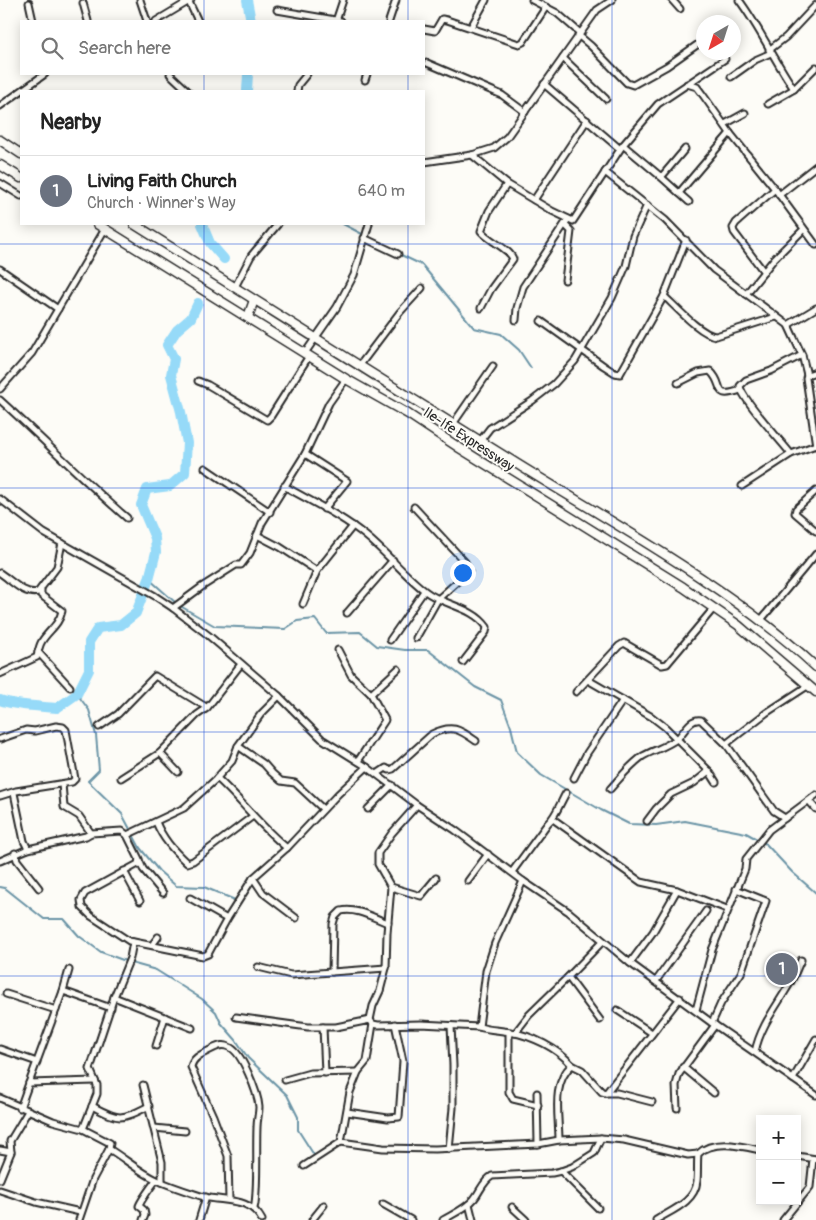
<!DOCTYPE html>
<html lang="en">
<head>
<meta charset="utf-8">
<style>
  :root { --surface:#fff; --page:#f6f6f6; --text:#222; --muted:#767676; --line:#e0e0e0; --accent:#2563eb }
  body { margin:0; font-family:Pangolin,sans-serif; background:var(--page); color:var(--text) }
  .controls { position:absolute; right:15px; bottom:15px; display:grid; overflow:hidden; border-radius:0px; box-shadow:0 2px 12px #0003 }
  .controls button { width:45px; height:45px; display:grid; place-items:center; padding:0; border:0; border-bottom:1px solid var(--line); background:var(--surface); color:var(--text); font:25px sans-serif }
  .compass { position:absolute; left:696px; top:15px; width:45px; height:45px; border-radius:50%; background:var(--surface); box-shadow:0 2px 12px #0003; rotate:219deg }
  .you { position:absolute; left:462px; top:572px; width:18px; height:18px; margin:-12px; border:4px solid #fff; border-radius:50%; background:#1a73e8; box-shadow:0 0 0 8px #1a73e833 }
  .badge { display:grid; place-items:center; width:32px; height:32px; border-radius:50%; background:var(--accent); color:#fff; font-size:16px; font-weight:700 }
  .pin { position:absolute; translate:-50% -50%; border:2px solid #fff; box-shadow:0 1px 5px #0006 }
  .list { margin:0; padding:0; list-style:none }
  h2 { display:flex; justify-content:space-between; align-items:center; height:65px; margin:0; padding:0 20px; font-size:21px }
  h2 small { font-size:16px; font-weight:400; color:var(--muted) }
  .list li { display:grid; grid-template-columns:32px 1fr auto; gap:15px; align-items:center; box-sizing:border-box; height:70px; padding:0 20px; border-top:1px solid var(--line) }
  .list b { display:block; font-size:19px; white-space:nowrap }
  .list p { margin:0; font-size:16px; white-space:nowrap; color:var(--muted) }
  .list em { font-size:16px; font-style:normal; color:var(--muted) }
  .icon { flex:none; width:28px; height:28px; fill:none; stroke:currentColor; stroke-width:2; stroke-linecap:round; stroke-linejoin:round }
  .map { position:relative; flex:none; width:816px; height:1220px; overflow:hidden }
  .search { position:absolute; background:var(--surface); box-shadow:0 2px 12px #0003; left:20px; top:20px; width:405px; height:55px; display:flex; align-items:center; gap:12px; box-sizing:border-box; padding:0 18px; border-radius:0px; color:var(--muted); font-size:19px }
  .panel { position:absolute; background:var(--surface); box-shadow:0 2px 12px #0003; left:20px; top:90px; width:405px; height:135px; border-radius:0px }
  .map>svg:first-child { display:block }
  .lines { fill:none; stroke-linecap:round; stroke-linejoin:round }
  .stream { stroke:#6b94a6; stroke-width:2 }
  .river { stroke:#96daf8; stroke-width:10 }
  .minor-casing { stroke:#2b2b2b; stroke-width:9 }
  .highway-casing { stroke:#2b2b2b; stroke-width:11 }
  .minor { stroke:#fdfcf7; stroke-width:5 }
  .highway { stroke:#fdfcf7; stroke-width:8 }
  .grid { fill:none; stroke:#1d4ed8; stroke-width:1; stroke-opacity:0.55 }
  .labels { text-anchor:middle; stroke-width:4; stroke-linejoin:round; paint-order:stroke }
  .street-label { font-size:14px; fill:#2b2b2b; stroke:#fdfcf7 }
</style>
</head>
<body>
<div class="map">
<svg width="816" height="1220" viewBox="0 0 816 1220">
  <rect width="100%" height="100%" fill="#fdfcf7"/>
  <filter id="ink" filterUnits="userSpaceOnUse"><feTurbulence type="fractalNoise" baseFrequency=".02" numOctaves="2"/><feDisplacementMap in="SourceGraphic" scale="10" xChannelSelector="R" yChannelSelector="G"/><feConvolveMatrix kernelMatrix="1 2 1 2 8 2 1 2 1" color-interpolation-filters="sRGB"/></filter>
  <g filter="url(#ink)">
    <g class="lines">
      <g class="stream">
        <polyline points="343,224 364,235"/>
        <polyline points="399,254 422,265 474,328 501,334 519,350 531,368"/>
        <polyline points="149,579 176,603"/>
        <polyline points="182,607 215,626 285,629 297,621 315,619 326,633 360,632 377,646 405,650 428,650 475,687 501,700 511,727 517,752 541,775 601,810 629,824 656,825 685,821 746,833 766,844 792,872 816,893"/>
        <polyline points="77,694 89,710 96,735 99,770 88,781 122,814 140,848 159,871 176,886 204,887 235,900"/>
        <polyline points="0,887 5,888 44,919 64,919 79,936 101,952 131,963 156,970 202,999 216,1012 221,1023 236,1040 248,1058 287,1095 298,1117 298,1130 314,1155"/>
      </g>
      <g class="river">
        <polyline points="247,0 251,21"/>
        <polyline points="247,91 248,74"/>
        <polyline points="202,224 210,243 224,259"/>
        <path d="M0,700C16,706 39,706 57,708L77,694L89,670V642L98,628L121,625L136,613L149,579L156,552L155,538L141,505L147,489L170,486L185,473L187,443L181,412L171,375L174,359L167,345L177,330L191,318L198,303"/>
      </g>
      <defs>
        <g id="minor">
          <polyline points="140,0 147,21"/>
          <polyline points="532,0 557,13 580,33"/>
          <polyline points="672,0 680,9"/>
          <path d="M739,0C760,28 774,60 794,89"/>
          <polyline points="189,2 198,21"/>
          <polyline points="29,3 33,21"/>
          <polyline points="83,3 88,21"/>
          <polyline points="277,10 341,21"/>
          <polyline points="156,21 191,0"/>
          <polyline points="336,21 343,0"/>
          <polyline points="389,21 396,0"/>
          <polyline points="471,27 486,0"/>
          <polyline points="424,29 435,31 442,19 447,20 519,44 523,42 546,7"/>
          <polyline points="578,35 591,46 627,83 633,85 667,66 704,40"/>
          <polyline points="769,50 786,37 816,5"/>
          <polyline points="563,58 606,99"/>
          <polyline points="427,63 502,95 525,112"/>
          <polyline points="170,74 188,91"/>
          <polyline points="731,77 755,60 771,53"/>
          <polyline points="365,80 367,74"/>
          <polyline points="544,84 620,149"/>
          <polyline points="687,84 697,87 703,95 730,133 775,189 816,245"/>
          <polyline points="297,91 298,85 307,74"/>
          <polyline points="768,104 794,89 816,67"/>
          <polyline points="0,106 45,74"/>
          <polyline points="725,124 745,113"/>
          <polyline points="623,145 660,176 663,175 685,149"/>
          <polyline points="472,155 507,184 552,211 573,221 623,145 658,104 725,59"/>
          <polyline points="424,162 472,155 494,148 507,137 597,10 612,0"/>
          <polyline points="605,172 665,220 714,270 788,325 802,355 807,375"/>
          <polyline points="660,176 689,202"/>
          <polyline points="0,183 21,196"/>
          <polyline points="679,193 730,133"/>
          <polyline points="779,195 816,166"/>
          <polyline points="534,200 587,120"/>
          <polyline points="364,238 398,254"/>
          <polyline points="0,269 58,309"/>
          <polyline points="764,272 734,232 733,228 736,223 775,189"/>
          <polyline points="565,280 571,231 565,225"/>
          <polyline points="235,287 251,256 278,224"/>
          <polyline points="746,294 774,259 803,230"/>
          <path d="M664,296C676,307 701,335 716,336L776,317"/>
          <path d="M481,308L491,289L513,259C510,249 489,241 481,231L489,211L507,184"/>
          <polyline points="516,320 517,308 523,287 568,219"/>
          <polyline points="541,321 604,366 615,373 620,374 664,296 686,240"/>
          <polyline points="788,325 816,308"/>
          <polyline points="305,353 337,307 354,275 369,224"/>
          <polyline points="360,365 400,312 422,288"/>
          <polyline points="816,372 807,375 806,378 816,446"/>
          <polyline points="198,381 208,385 267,420 271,416 309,356"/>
          <path d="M678,383L698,373L710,371C726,385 711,400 741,390"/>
          <polyline points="0,389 32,353 105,229"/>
          <path d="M0,400C43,439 83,480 127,518"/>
          <polyline points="453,424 493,366"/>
          <polyline points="480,441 490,428 532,401 554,384 575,361 612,298 626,266 633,236 647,205"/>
          <polyline points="305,454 347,481 324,509"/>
          <path d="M791,454C782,442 741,398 740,386L746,380L771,371L802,355"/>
          <polyline points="205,468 270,512"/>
          <path d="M284,486C312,502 342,516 366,536C387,553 404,575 425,591C444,606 472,606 487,627L486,632L463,662"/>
          <polyline points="742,486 791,454 816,445"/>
          <polyline points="816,491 796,509 795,513 816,531"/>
          <polyline points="0,499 44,533 155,596 173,608 208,635 279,696 322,739 367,767 417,805 455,830 523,881 569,912 630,963 712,1023 816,1095"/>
          <polyline points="414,507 465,562 469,571 438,599 416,638"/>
          <polyline points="257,535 280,547 317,571"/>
          <path d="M0,573C11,580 25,596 38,592L57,567L62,543"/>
          <polyline points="303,604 317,571 353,526"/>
          <polyline points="173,608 203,586 236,565 241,565 250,553 262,523 305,454 329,403 346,379"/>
          <polyline points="347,613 393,560"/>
          <polyline points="760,621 816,554"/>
          <polyline points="390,640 424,591"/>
          <polyline points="338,650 351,675 371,694 385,720 358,761"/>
          <polyline points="38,652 70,687"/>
          <path d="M0,674L37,657C38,652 39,646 42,641C49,630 59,625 62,611L41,595V589"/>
          <polyline points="588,680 652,717 665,727 709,771 716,782"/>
          <polyline points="576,692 619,646 624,643 662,665 667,664 714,608"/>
          <polyline points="371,694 398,669"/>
          <polyline points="99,727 118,714 155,676 206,707"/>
          <polyline points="0,739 26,730 35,731 56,726 63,727 66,730 75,779 72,782 16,791 0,796"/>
          <polyline points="726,744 766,713 809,685"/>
          <polyline points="238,746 264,764 272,773 281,781 295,783 323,809"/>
          <polyline points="160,753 178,772"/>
          <path d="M377,774L386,768L389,770L393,769L432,734C452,724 459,729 476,741"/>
          <polyline points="121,778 160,753 197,715 207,708 241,664"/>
          <path d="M217,778C242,801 261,827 287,848"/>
          <polyline points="574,778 587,753 623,700"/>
          <polyline points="62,784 64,807 79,816 91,833"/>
          <path d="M610,789C620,778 630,765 643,756C654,750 668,746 678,738C685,731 690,718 701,720L726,744L774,811L785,818"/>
          <polyline points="14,793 24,841 28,849"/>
          <polyline points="809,801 816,809"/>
          <polyline points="368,809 392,785"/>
          <polyline points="553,819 641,882 677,890 727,909"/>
          <polyline points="647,821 656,809 671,794 694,783 709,771"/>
          <path d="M156,822C163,839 173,850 187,863L193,861L253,816"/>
          <polyline points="127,835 139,859 138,864 85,893 81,900 82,907 91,916 129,941 203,956 208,954 227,919 253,878 287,848 338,794 367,767"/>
          <polyline points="15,853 17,860 39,888"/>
          <polyline points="139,860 143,869 163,893"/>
          <polyline points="0,861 28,849 86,836 91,833 122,831 127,835 184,808 215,780 232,761 238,746 261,714 279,696"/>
          <polyline points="124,871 140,901"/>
          <path d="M512,872L548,823C555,817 561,802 566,793"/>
          <polyline points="253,878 263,893 296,918"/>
          <polyline points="468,881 488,854"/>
          <polyline points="391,887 421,896 436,878"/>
          <polyline points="190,898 227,919"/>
          <polyline points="152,945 158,937"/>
          <polyline points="630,963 653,932 677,890"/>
          <polyline points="258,967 291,975 386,968"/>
          <path d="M332,972L333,924L335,917L341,911C356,907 374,918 388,923"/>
          <polyline points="568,977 600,1020"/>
          <polyline points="656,981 706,911"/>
          <polyline points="63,991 111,1008"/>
          <polyline points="6,994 56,1010"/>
          <polyline points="114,997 192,1028"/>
          <polyline points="617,1010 652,1033"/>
          <polyline points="696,1010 712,950 745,869 746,859 769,830 816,795"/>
          <polyline points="236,1017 308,1027 336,1027 370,1020 373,1024 378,1025 421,1024 479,1027 486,971 495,943 523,881"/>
          <polyline points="370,1020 373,1006 380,991 386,968 387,933 391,887 378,864 378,853 392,833 417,805"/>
          <polyline points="712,1023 721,1003 741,973 766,901 736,889"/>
          <polyline points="323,1027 325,1073"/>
          <path d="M479,1027C489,1030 499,1030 510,1032C533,1036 557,1048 572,1065"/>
          <polyline points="509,1032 509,1092 513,1099 538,1105"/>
          <polyline points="515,1033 529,1015 568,977 603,941"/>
          <polyline points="156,1046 165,1017"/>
          <polyline points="0,1049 37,1062"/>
          <path d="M755,1052C760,1027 776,1007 789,985C794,977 797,968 801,960"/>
          <polyline points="683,1067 714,1093"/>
          <polyline points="793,1079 816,1039"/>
          <polyline points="285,1080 310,1073 358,1072"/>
          <polyline points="29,1083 63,991 69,970"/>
          <polyline points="143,1085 162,1162 162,1182"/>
          <polyline points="537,1093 538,1144"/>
          <polyline points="606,1093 680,998"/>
          <path d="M0,1098L53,1121L83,1129L110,1143L109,1149C124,1158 141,1173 157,1180C172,1187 189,1192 204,1197C226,1202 250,1197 262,1220"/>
          <path d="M92,1106C120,1121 121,1120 149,1106"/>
          <polyline points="20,1108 29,1083 95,1081"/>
          <polyline points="677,1108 676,1085 679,1074 715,1025"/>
          <polyline points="347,1112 388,1118 399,1117 403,1061 395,1024"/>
          <polyline points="154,1128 185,1131"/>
          <polyline points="83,1129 97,1094 97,1085 90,1069 114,997 130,958 133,942"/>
          <path d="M559,1140C559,1116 551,1083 572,1065L582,1070L602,1092L606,1093H617L652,1102"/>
          <polyline points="341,1142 350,1092 358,1072 367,1061 373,1024"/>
          <polyline points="449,1149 453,1108 453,1065 451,1026"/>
          <polyline points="0,1150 11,1152"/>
          <polyline points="797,1156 816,1159"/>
          <polyline points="304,1166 341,1142 383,1148 435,1149 538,1144 559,1140 601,1138 624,1140 688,1155 698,1154"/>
          <polyline points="561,1171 598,1208"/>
          <polyline points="0,1179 11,1152 10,1141 28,1111"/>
          <polyline points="0,1190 36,1202 80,1212"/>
          <path d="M229,1200L228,1156L213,1116L191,1067C193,1056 205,1053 214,1048C219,1046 223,1044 229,1047C242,1051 258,1094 259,1107C259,1114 257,1120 257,1127C256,1153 258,1178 255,1204L254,1208"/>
          <polyline points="383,1204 411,1220"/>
          <polyline points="469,1204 473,1220"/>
          <polyline points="512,1207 526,1220"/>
          <polyline points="79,1220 93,1179 109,1149"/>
          <path d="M143,1220L145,1215L144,1210L139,1206C141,1200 151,1187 156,1180"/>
          <polyline points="199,1220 206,1197"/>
          <polyline points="312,1220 324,1205"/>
          <path d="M443,1220C453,1214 467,1208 474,1199C480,1192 483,1181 492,1176L552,1173L561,1171L572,1167L594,1153L601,1138"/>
          <path d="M656,1220C672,1210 695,1202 697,1181C698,1172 697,1163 698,1154C713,1139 741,1146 760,1150"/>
          <polyline points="783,1220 810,1187 813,1159"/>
        </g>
        <g id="highway">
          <polyline points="0,140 21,154"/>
          <polyline points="0,165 21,178"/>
          <polyline points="97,224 346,379 408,414 458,447 683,587 738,625 816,692"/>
          <path d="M134,224C264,305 392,387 522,467C621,528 731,588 816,667"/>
          <polyline points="248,317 254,300"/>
        </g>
      </defs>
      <use href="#minor" class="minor-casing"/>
      <use href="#highway" class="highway-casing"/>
      <use href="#minor" class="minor"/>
      <use href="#highway" class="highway"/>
    </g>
  </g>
  <path class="grid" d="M204,0V21M408,0V21M612,0V1220M204,74V91M408,74V91M204,224V1220M408,224V1220M0,244H816M0,488H816M0,732H816M0,976H816"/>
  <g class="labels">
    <g class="street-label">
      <text transform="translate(469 439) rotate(33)" y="5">Ile-Ife Expressway</text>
    </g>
  </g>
</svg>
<div class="controls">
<button>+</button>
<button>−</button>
</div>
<svg class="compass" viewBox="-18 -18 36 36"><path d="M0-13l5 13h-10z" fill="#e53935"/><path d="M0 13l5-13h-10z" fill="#767676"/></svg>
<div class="you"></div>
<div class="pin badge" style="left:782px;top:969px;background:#6b7280">1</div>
<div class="search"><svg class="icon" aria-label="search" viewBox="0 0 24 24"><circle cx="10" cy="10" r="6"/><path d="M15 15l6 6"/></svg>Search here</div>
<section class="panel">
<h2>Nearby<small></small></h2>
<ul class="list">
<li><span class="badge" style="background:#6b7280">1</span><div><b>Living Faith Church</b><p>Church · Winner's Way</p></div><em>640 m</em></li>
</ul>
</section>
</div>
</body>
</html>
